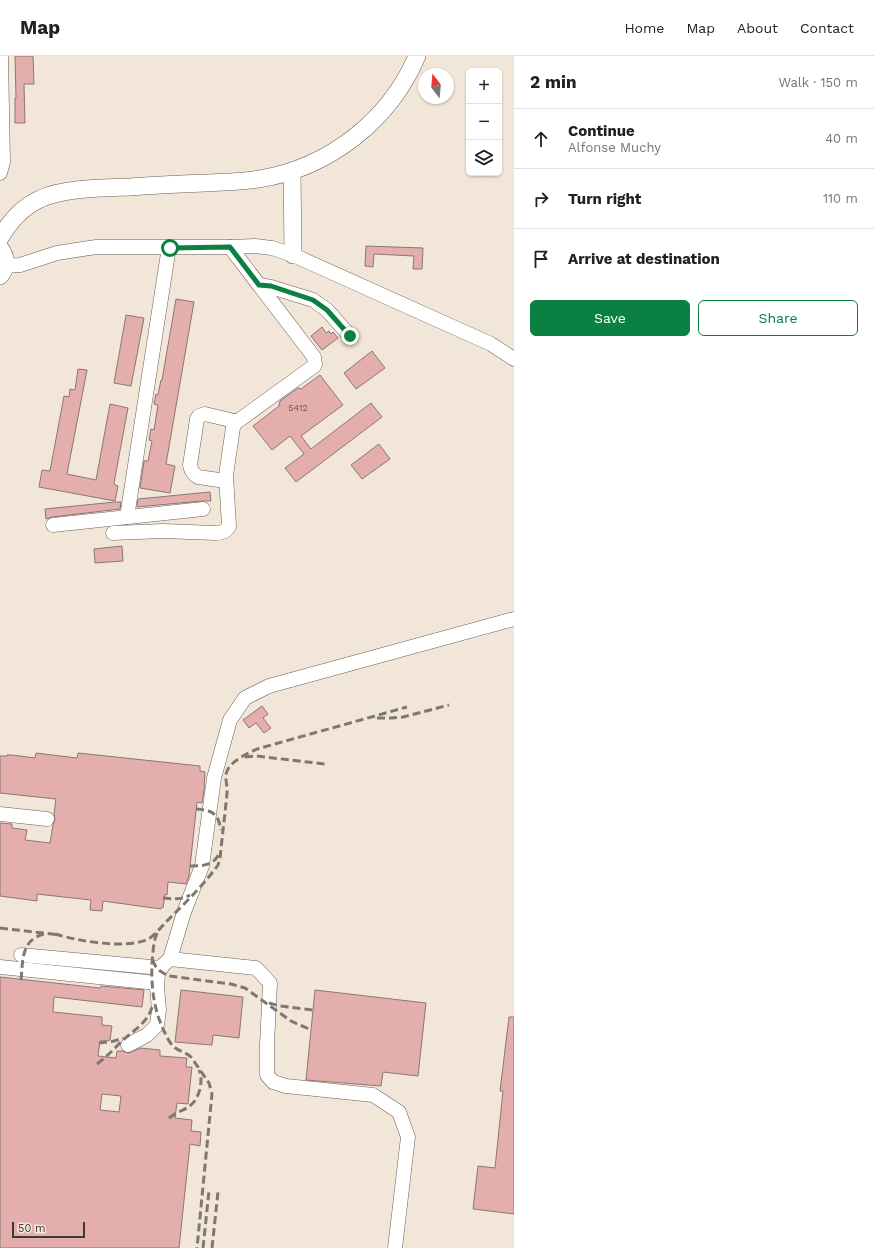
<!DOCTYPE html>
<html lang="en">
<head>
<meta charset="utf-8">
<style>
  :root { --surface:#fff; --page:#f2f2f2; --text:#202124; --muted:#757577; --line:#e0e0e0; --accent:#0b8043 }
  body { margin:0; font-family:"Work Sans",sans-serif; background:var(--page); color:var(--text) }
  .controls { position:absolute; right:12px; top:12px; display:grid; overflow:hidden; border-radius:6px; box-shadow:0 1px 3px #0004 }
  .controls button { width:36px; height:36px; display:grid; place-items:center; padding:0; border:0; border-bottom:1px solid var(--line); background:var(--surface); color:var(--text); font:20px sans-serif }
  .compass { position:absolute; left:418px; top:12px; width:36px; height:36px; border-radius:50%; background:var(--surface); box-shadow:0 1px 3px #0004; rotate:344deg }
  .scale { position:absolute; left:12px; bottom:10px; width:73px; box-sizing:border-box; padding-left:4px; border:2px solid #3f3a35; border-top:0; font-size:11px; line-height:14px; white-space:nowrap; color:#3f3a35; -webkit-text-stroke:3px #f2e6d9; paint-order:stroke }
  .stop { position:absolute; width:12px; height:12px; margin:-9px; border:3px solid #0b8043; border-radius:50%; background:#fff }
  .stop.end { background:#0b8043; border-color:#fff; box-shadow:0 1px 4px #0008 }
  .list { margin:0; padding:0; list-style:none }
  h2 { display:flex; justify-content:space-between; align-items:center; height:52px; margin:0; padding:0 16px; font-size:17px }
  h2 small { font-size:13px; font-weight:400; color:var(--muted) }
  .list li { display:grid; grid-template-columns:26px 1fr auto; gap:12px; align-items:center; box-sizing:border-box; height:60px; padding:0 16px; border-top:1px solid var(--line) }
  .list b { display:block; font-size:15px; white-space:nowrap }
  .list p { margin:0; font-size:13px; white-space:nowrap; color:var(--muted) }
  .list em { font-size:13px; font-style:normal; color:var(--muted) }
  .actions { display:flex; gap:8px; padding:12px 16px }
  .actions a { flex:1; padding:9px 0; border:1px solid var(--accent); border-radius:6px; text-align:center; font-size:14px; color:var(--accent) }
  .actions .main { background:var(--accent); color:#fff }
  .icon { flex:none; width:22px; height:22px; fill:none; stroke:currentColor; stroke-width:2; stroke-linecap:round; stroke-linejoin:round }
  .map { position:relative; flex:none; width:514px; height:1192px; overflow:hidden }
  header { display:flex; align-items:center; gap:24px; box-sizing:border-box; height:56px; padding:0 20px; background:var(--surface); border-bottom:1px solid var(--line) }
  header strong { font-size:19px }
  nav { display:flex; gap:22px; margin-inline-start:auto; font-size:14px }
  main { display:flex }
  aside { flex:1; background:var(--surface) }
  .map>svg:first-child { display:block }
  .building { fill:#e4aeac; stroke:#897776; fill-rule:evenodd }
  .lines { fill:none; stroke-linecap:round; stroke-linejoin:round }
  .minor-casing { stroke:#6a5f54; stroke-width:15 }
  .major-casing { stroke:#6a5f54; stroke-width:18 }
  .minor { stroke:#fff; stroke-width:14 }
  .major { stroke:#fff; stroke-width:17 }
  .rail { stroke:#807870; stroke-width:3; stroke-dasharray:8 4; stroke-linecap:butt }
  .route { stroke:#0b8043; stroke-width:5 }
  .labels { text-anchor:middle; stroke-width:3.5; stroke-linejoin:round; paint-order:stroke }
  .number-label { font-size:9px; fill:#685753 }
</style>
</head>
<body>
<header>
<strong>Map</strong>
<nav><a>Home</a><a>Map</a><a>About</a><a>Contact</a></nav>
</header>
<main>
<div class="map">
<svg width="514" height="1192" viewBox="0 0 514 1192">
  <rect width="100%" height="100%" fill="#f2e6d9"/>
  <g class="building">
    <polygon points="15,0 33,0 34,28 24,28 25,67 15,67 15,42 16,42"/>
    <polygon points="366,190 423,192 422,213 413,213 414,200 374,198 373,211 365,210"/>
    <polygon points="176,243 194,246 166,408 175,410 170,437 140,432 144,405 148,405 152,385 149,384 151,373 154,374 158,349 154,348 156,338 158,339 161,324 162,324"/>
    <polygon points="126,259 144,262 131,330 114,327"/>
    <polygon points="322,271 326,277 329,275 331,278 333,276 338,282 322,294 311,280"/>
    <polygon points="372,295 385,312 356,333 344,317"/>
    <polygon points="78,313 87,314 67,418 96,424 110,348 128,352 114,427 115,429 118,430 115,445 39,431 42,414 50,415 64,340 69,341 70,333 75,334"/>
    <polygon points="320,319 343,349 301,380 311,393 371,347 382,361 296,426 285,412 304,398 290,380 272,394 253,370 279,350 280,345 298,332 301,333"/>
    <polygon points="379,388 390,403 362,423 351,409"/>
    <polygon points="210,436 211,445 202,445 137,451 138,443"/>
    <polygon points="115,446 121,446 120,453 52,461 46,463 45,453"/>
    <polygon points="122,490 123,505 95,507 94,493"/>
    <polygon points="262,650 268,658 263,662 271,672 264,677 256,667 249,672 243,664"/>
    <polygon points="36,697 77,702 78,697 200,710 200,715 205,716 204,734 202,747 197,746 189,820 186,828 168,826 167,839 165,838 163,852 162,851 161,853 103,845 102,855 90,854 91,844 37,838 37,845 0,840 0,767 12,768 12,772 27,774 25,784 50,787 53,769 55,764 54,758 56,743 0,737 0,700 7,700 7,699 12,699 35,702"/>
    <path d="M0,921L100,932L101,930L144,934L142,951L54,941L53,956L102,961V969L112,970L110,984L106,985H100L98,1000L116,1002L117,995H122L128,997L141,992L160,994V1000L187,1002L186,1011H192L188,1048L177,1047L175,1062L192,1064L191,1075L201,1076L200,1090L190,1088L179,1192H0ZM102,1038L121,1040L119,1056L100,1054Z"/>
    <polygon points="181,934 243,941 239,982 213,979 212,989 175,986"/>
    <polygon points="315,934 426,947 418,1020 383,1016 381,1030 306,1024"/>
    <polygon points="509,961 514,961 514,1158 473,1153 478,1110 495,1112 503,1035 500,1035"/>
  </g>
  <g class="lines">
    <defs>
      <g id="minor">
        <polyline points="0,117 3,106 1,0"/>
        <polyline points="5,210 20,209 57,197 96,191 230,191 255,190 272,192 293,199 491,288 514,303"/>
        <polyline points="259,229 271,231 313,244 327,254 350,280"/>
        <path d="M226,425L198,421C193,418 191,415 190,409L197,363L199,360L205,358L234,365H238L314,310L315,308L314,301L230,191"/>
        <polyline points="127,461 169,191"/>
        <polyline points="53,469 203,453"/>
        <path d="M113,477L163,475L215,477C222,477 226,476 229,470L226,419L234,365"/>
        <polyline points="0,758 47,763"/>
        <polyline points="21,899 161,912"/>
        <polyline points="170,903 256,912 270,927 267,989 267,1019 273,1026 286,1030 373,1039 399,1056 408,1081 395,1192"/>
        <polyline points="0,911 157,927"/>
        <polyline points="128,989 147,979 157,969 159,954 157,932 158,918 163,909 170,903 184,856 202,810 214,722 230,664 245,642 269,630 514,563"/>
      </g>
      <g id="major">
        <polyline points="292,115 293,199"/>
        <path d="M0,182C10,165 22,151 40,143C63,132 104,132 130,131C155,129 180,128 205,127C223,126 242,126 259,123C329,112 390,64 417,0"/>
        <path d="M0,192C7,201 7,211 0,220"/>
      </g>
    </defs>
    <use href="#minor" class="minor-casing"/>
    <use href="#major" class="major-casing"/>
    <use href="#minor" class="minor"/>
    <use href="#major" class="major"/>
    <g class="rail">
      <polyline points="377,662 392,662 403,661 449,649"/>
      <polyline points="245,701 256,700 325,708"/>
      <path d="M196,753C212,754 218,757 221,774"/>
      <path d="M190,810C202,810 213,810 219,798"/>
      <path d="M163,842C173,843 181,844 190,839"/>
      <polyline points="0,872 60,879"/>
      <path d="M157,877C153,887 153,897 152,907C151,933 154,956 166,979C168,983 170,987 173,990C178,995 186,996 191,1001L209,1027L212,1038L197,1192"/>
      <path d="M55,878C78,885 124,893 146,884C154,881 160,872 166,866C184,848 203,830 218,809L220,803C222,781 225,759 227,737C228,730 224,722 227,715C232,704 247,698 257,693L407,651"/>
      <path d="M153,904C155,913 161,916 169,920L231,928L245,932L291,965L311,974"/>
      <path d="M21,924C23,904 21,884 44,878"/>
      <polyline points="269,947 280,950 313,954"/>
      <polyline points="99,987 114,985 123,982"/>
      <path d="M97,1008C105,1002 111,996 118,989C130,976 150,967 153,947"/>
      <path d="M169,1062C184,1051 194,1054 200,1033C201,1026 202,1021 199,1014"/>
      <polyline points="203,1192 209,1135"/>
      <polyline points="212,1192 218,1136"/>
    </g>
  </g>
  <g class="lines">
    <polyline class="route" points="170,192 230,191 259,229 271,230 313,244 327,254 350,280"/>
  </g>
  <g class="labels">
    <g class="number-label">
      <text x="298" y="355">5412</text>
    </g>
  </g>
</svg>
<div class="controls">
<button>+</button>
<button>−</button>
<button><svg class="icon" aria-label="layers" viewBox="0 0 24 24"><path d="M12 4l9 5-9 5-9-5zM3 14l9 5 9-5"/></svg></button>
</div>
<svg class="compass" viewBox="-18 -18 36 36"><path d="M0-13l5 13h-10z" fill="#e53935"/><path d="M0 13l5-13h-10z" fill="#757577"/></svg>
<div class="scale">50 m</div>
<div class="stop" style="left:170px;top:192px"></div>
<div class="stop end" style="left:350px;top:280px"></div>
</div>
<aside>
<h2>2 min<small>Walk · 150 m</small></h2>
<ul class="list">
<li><svg class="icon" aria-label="ahead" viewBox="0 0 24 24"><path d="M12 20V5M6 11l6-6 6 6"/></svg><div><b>Continue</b><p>Alfonse Muchy</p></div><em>40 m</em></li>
<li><svg class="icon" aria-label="right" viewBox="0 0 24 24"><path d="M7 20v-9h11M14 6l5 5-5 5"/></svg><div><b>Turn right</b></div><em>110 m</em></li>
<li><svg class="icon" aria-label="arrive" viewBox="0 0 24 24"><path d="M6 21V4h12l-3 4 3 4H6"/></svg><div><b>Arrive at destination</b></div></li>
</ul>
<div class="actions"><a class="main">Save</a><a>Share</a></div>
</aside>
</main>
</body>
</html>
